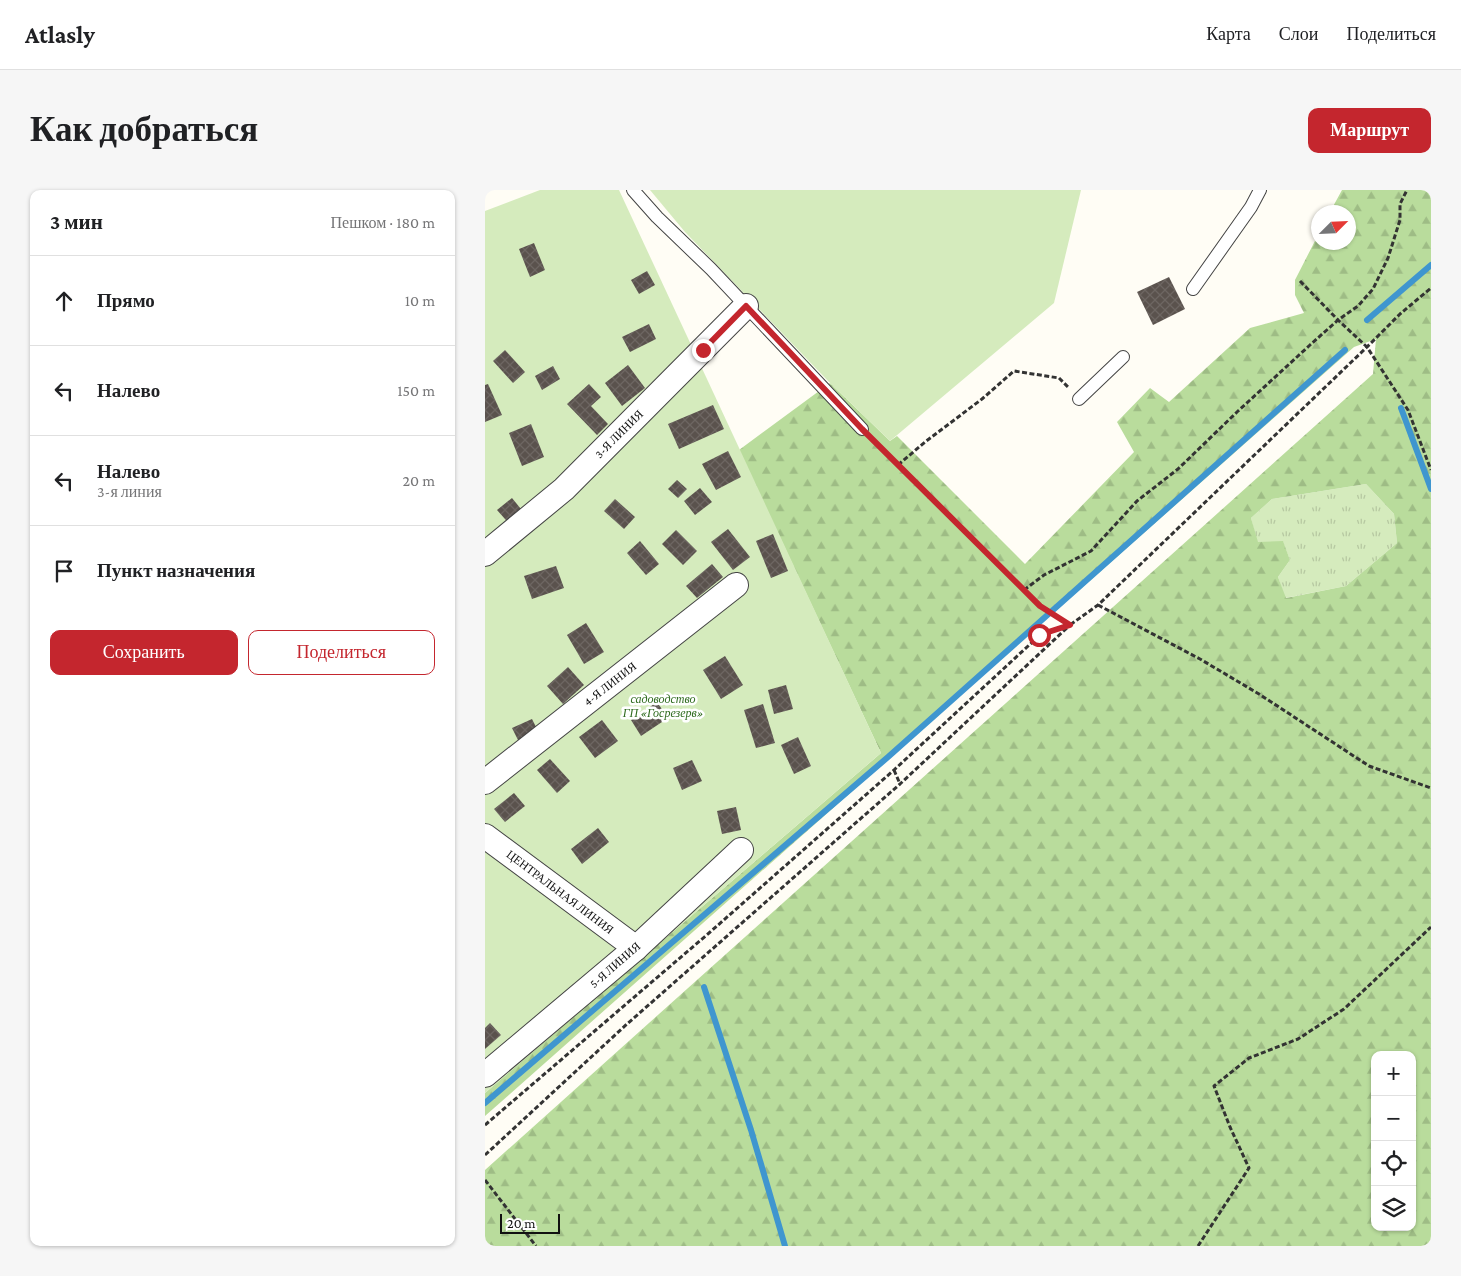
<!DOCTYPE html>
<html lang="ru">
<head>
<meta charset="utf-8">
<style>
  :root { --surface:#fff; --page:#f6f6f6; --text:#202124; --muted:#757577; --line:#e0e0e0; --accent:#c4262e }
  body { margin:0; font-family:"Crimson Pro",serif; background:var(--page); color:var(--text) }
  .controls { position:absolute; right:15px; bottom:15px; display:grid; overflow:hidden; border-radius:10px; box-shadow:0 1px 4px #0004 }
  .controls button { width:45px; height:45px; display:grid; place-items:center; padding:0; border:0; border-bottom:1px solid var(--line); background:var(--surface); color:var(--text); font:25px sans-serif }
  .compass { position:absolute; left:826px; top:15px; width:45px; height:45px; border-radius:50%; background:var(--surface); box-shadow:0 1px 4px #0004; rotate:66deg }
  .scale { position:absolute; left:15px; bottom:12px; width:60px; box-sizing:border-box; padding-left:5px; border:2px solid #111; border-top:0; font-size:14px; line-height:18px; white-space:nowrap; color:#111; -webkit-text-stroke:4px #fff; paint-order:stroke }
  .stop { position:absolute; width:15px; height:15px; margin:-11px; border:4px solid #c4262e; border-radius:50%; background:#fff }
  .stop.end { background:#c4262e; border-color:#fff; box-shadow:0 1px 5px #0008 }
  .list { margin:0; padding:0; list-style:none }
  h2 { display:flex; justify-content:space-between; align-items:center; height:65px; margin:0; padding:0 20px; font-size:21px }
  h2 small { font-size:16px; font-weight:400; color:var(--muted) }
  .list li { display:grid; grid-template-columns:32px 1fr auto; gap:15px; align-items:center; box-sizing:border-box; height:90px; padding:0 20px; border-top:1px solid var(--line) }
  .list b { display:block; font-size:19px; white-space:nowrap }
  .list p { margin:0; font-size:16px; white-space:nowrap; color:var(--muted) }
  .list em { font-size:16px; font-style:normal; color:var(--muted) }
  .actions { display:flex; gap:10px; padding:15px 20px }
  .actions a { flex:1; padding:11px 0; border:1px solid var(--accent); border-radius:10px; text-align:center; font-size:18px; color:var(--accent) }
  .actions .main { background:var(--accent); color:#fff }
  .icon { flex:none; width:28px; height:28px; fill:none; stroke:currentColor; stroke-width:2; stroke-linecap:round; stroke-linejoin:round }
  .map { position:relative; flex:none; width:946px; height:1056px; overflow:hidden; border-radius:10px }
  header { display:flex; align-items:center; gap:30px; box-sizing:border-box; height:70px; padding:0 25px; background:var(--surface); border-bottom:1px solid var(--line) }
  header strong { font-size:24px }
  nav { display:flex; gap:28px; margin-inline-start:auto; font-size:18px }
  .intro { display:flex; align-items:center; justify-content:space-between; box-sizing:border-box; height:120px; padding:0 30px }
  h1 { margin:0; font-size:35px }
  .button { padding:12px 22px; border-radius:10px; background:var(--accent); color:#fff; font-size:18px; font-weight:700 }
  main { display:flex; gap:30px; padding:0 30px }
  aside { flex:1; background:var(--surface); border-radius:10px; box-shadow:0 1px 4px #0004 }
  .map>svg:first-child { display:block }
  .grass { fill:url(#grass-tufts) }
  .forest { fill:url(#forest-firs); fill-rule:evenodd }
  .garden { fill:#d5ebbd }
  .lines { fill:none; stroke-linecap:round; stroke-linejoin:round }
  .stream { stroke:#3f96cf; stroke-width:6 }
  .building { fill:url(#building-cross-hatch) }
  .service-casing { stroke:#444; stroke-width:14 }
  .minor-casing { stroke:#444; stroke-width:26 }
  .path { stroke:#333; stroke-width:3; stroke-dasharray:5 2.5; stroke-linecap:butt }
  .service { stroke:#fff; stroke-width:12 }
  .minor { stroke:#fff; stroke-width:24 }
  .route { stroke:#c4262e; stroke-width:6 }
  .labels { text-anchor:middle; stroke-width:5; stroke-linejoin:round; paint-order:stroke }
  .street-label { font-size:12px; fill:#111; stroke:#fff }
  .park-label { font-size:12px; font-style:italic; fill:#2f6b1f; stroke:#fff }
</style>
</head>
<body>
<header>
<strong>Atlasly</strong>
<nav><a>Карта</a><a>Слои</a><a>Поделиться</a></nav>
</header>
<div class="intro"><h1>Как добраться</h1><a class="button">Маршрут</a></div>
<main>
<aside>
<h2>3 мин<small>Пешком · 180 m</small></h2>
<ul class="list">
<li><svg class="icon" aria-label="ahead" viewBox="0 0 24 24"><path d="M12 20V5M6 11l6-6 6 6"/></svg><div><b>Прямо</b></div><em>10 m</em></li>
<li><svg class="icon" aria-label="left" viewBox="0 0 24 24"><path d="M17 20v-9H6M10 6l-5 5 5 5"/></svg><div><b>Налево</b></div><em>150 m</em></li>
<li><svg class="icon" aria-label="left" viewBox="0 0 24 24"><path d="M17 20v-9H6M10 6l-5 5 5 5"/></svg><div><b>Налево</b><p>3-я линия</p></div><em>20 m</em></li>
<li><svg class="icon" aria-label="arrive" viewBox="0 0 24 24"><path d="M6 21V4h12l-3 4 3 4H6"/></svg><div><b>Пункт назначения</b></div></li>
</ul>
<div class="actions"><a class="main">Сохранить</a><a>Поделиться</a></div>
</aside>
<div class="map">
<svg width="946" height="1056" viewBox="0 0 946 1056">
  <defs>
    <pattern id="grass-tufts" width="24" height="20" patternUnits="userSpaceOnUse" patternTransform="scale(1.25)"><rect width="24" height="20" fill="#d5ebbd"/><path d="M3 7l-1-3M5 7V3M7 7l1-3M15 17l-1-3M17 17v-4M19 17l1-3" fill="none" stroke="#b6c8a1"/></pattern>
    <pattern id="forest-firs" width="22" height="20" patternUnits="userSpaceOnUse" patternTransform="scale(1.25)"><rect width="22" height="20" fill="#b9dc9c"/><path d="M5 1l3.5 6h-7zM16 11l3.5 6h-7z" fill="#9ebc85"/></pattern>
    <pattern id="building-cross-hatch" width="8" height="8" patternUnits="userSpaceOnUse" patternTransform="scale(1.25)"><rect width="8" height="8" fill="#5a524d"/><path d="M0 0l8 8M0 8l8-8" fill="none" stroke="#6d6662"/></pattern>
  </defs>
  <rect width="100%" height="100%" fill="#fffdf5"/>
  <polygon class="grass" points="881,294 909,324 912,353 861,396 800,408 793,387 805,370 798,352 772,352 766,328 787,309"/>
  <path class="forest" d="M857,0H946V1056H0V980L888,184L891,149L869,157L0,926V903L396,563L254,260L345,193L405,251L412,246L540,374L649,262L632,232L665,198L684,212L765,138L819,123L810,105V90L833,45L834,52H864V22H845ZM881,294L909,324L912,353L861,396L801,408L793,387L805,370L798,351L773,352L766,328L787,309ZM890,865H927V1037H890Z"/>
  <g class="garden">
    <polygon points="55,0 134,0 396,563 0,903 0,21"/>
    <polygon points="165,0 596,0 569,113 405,251 345,193 200,42"/>
  </g>
  <g class="lines">
    <g class="stream">
      <polyline points="882,130 946,75"/>
      <polyline points="916,218 946,299"/>
      <polyline points="219,797 266,940 300,1056"/>
      <polyline points="0,913 403,567 860,160"/>
    </g>
  </g>
  <g class="building">
    <polygon points="49,53 60,80 45,87 34,59"/>
    <polygon points="162,81 170,95 154,104 146,90"/>
    <polygon points="684,87 700,119 668,135 652,102"/>
    <polygon points="164,134 171,149 145,162 137,147"/>
    <polygon points="20,160 40,182 28,193 8,171"/>
    <polygon points="143,175 160,198 137,216 120,193"/>
    <polygon points="68,176 75,189 57,200 50,186"/>
    <polygon points="3,194 17,225 0,232 0,195"/>
    <polygon points="104,194 116,207 106,216 123,234 112,245 82,214"/>
    <polygon points="228,215 239,239 194,259 183,234"/>
    <polygon points="46,234 59,267 37,276 24,243"/>
    <polygon points="243,261 256,287 231,300 217,274"/>
    <polygon points="192,290 202,299 193,308 183,299"/>
    <polygon points="215,298 227,312 210,325 199,311"/>
    <polygon points="27,308 40,324 26,336 12,320"/>
    <polygon points="130,309 150,327 139,339 119,321"/>
    <polygon points="243,339 265,367 248,380 226,352"/>
    <polygon points="191,340 212,361 198,375 177,354"/>
    <polygon points="288,344 303,381 286,388 271,351"/>
    <polygon points="155,351 174,374 161,385 142,363"/>
    <polygon points="227,374 238,387 212,408 201,396"/>
    <polygon points="71,376 79,398 47,409 39,386"/>
    <polygon points="101,433 119,462 99,474 82,445"/>
    <polygon points="240,466 258,495 236,509 218,480"/>
    <polygon points="83,477 99,495 78,514 62,496"/>
    <polygon points="301,495 308,519 289,524 283,500"/>
    <polygon points="172,512 183,528 156,546 146,530"/>
    <polygon points="278,514 290,553 271,558 259,520"/>
    <polygon points="47,529 55,545 35,554 27,538"/>
    <polygon points="117,530 133,551 110,568 94,547"/>
    <polygon points="313,547 326,576 309,584 296,555"/>
    <polygon points="65,569 85,591 72,603 52,580"/>
    <polygon points="207,570 217,591 197,600 188,578"/>
    <polygon points="29,603 40,616 20,632 9,619"/>
    <polygon points="251,617 256,640 237,644 232,621"/>
    <polygon points="113,638 124,652 97,674 86,659"/>
    <polygon points="5,833 16,845 0,859 0,838"/>
  </g>
  <g class="lines">
    <defs>
      <g id="service">
        <polyline points="148,0 172,27 226,79 377,239"/>
        <polyline points="708,99 766,17 775,0"/>
        <polyline points="594,209 638,167"/>
      </g>
      <g id="minor">
        <polyline points="0,364 79,299 261,116"/>
        <polyline points="0,592 251,395"/>
        <polyline points="0,646 151,758"/>
        <polyline points="0,885 151,758 256,660"/>
      </g>
    </defs>
    <use href="#service" class="service-casing"/>
    <use href="#minor" class="minor-casing"/>
    <g class="path">
      <polyline points="815,91 853,130 882,157 923,220 946,280"/>
      <polyline points="413,275 440,252 497,209 529,181 574,188 584,198"/>
      <polyline points="539,400 559,385 606,361 652,311 693,279 752,222 825,155 853,130 873,116 888,99 903,68 915,30 915,14 922,0"/>
      <polyline points="613,415 715,469 774,504 884,576 946,598"/>
      <polyline points="409,580 415,594"/>
      <polyline points="0,935 224,743 409,580 555,445 585,435 613,415 882,157 915,124 946,98"/>
      <polyline points="0,965 142,834 415,594 585,435 555,416 388,250"/>
      <polyline points="0,990 51,1056"/>
      <polyline points="713,1056 764,978 745,937 729,896 764,868 813,849 859,819 946,737"/>
    </g>
    <use href="#service" class="service"/>
    <use href="#minor" class="minor"/>
  </g>
  <g class="lines">
    <polyline class="route" points="218,160 261,116 377,239 555,416 585,435 554,445"/>
  </g>
  <g class="labels">
    <g class="street-label">
      <text transform="translate(134 244) rotate(-45)" y="4">3-Я ЛИНИЯ</text>
      <text transform="translate(125 494) rotate(-38)" y="4">4-Я ЛИНИЯ</text>
      <text transform="translate(75 702) rotate(37)" y="4">ЦЕНТРАЛЬНАЯ ЛИНИЯ</text>
      <text transform="translate(130 775) rotate(-41)" y="4">5-Я ЛИНИЯ</text>
    </g>
    <g class="park-label">
      <text x="178" y="513">садоводство<tspan x="178" dy="14">ГП «Госрезерв»</tspan></text>
    </g>
  </g>
</svg>
<div class="controls">
<button>+</button>
<button>−</button>
<button><svg class="icon" aria-label="locate" viewBox="0 0 24 24"><circle cx="12" cy="12" r="6"/><path d="M12 2v4M12 18v4M2 12h4M18 12h4"/></svg></button>
<button><svg class="icon" aria-label="layers" viewBox="0 0 24 24"><path d="M12 4l9 5-9 5-9-5zM3 14l9 5 9-5"/></svg></button>
</div>
<svg class="compass" viewBox="-18 -18 36 36"><path d="M0-13l5 13h-10z" fill="#e53935"/><path d="M0 13l5-13h-10z" fill="#757577"/></svg>
<div class="scale">20 m</div>
<div class="stop" style="left:554px;top:445px"></div>
<div class="stop end" style="left:218px;top:160px"></div>
</div>
</main>
</body>
</html>
